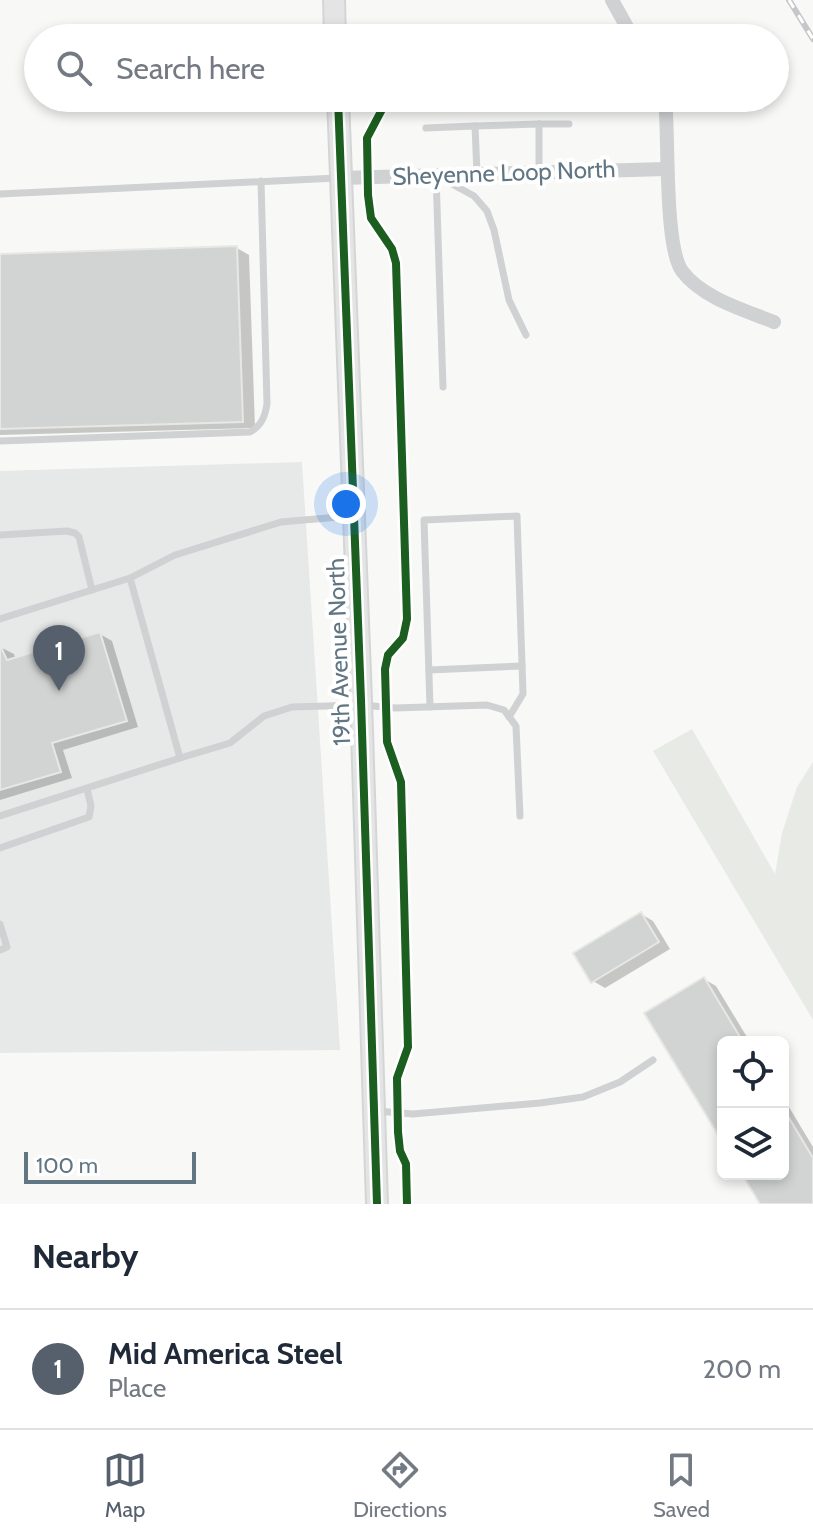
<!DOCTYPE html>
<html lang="en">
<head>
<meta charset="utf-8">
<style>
  :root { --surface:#fff; --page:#f2f2f3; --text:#1f2937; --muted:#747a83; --line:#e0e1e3; --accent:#55606c }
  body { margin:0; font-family:Cabin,sans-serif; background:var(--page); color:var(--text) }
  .controls { position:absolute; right:24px; bottom:24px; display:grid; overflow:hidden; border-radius:12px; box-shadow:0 4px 12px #0003 }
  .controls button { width:72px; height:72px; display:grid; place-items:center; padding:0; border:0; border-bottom:2px solid var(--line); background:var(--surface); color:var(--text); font:40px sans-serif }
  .scale { position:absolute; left:24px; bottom:20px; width:172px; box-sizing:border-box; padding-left:8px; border:4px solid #617683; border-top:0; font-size:22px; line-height:28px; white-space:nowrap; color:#617683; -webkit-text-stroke:6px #fff; paint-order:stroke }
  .you { position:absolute; left:346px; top:504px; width:28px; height:28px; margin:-20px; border:6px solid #fff; border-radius:50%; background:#1a73e8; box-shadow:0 0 0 12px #1a73e833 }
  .badge { display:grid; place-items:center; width:52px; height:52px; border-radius:50%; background:var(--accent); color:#fff; font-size:26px; font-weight:700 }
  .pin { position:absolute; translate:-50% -66px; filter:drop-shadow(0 2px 4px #0008) }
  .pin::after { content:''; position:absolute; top:42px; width:28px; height:24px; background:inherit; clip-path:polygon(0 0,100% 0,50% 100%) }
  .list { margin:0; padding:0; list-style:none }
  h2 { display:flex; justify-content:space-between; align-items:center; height:104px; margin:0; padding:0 32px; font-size:34px }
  h2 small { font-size:26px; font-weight:400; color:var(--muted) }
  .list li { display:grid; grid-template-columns:52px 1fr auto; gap:24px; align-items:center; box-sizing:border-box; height:120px; padding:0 32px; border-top:2px solid var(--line) }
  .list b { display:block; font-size:30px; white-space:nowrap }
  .list p { margin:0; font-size:26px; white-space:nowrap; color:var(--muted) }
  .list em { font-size:26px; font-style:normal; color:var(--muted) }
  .icon { flex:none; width:44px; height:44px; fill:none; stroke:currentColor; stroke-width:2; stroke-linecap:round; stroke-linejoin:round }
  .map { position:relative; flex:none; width:813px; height:1204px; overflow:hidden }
  .search { position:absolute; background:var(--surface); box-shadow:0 4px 12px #0003; left:24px; right:24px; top:24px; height:88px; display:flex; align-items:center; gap:20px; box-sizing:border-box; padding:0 28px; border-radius:44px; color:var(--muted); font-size:30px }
  .sheet { height:224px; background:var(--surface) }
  nav { display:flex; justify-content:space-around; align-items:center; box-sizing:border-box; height:112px; border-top:2px solid var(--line); background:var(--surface); font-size:22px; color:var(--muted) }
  nav a { display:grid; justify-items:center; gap:4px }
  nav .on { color:var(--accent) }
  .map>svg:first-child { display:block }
  .built { fill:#e7e9e9 }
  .green { fill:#e8ebe5 }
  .shadow { fill:#0003 }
  .building { fill:#d2d4d4; stroke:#e7e7e6; stroke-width:2 }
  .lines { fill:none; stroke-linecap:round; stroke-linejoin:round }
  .secondary-casing { stroke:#d4d6d6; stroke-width:24 }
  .lane { stroke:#d0d1d2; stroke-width:7 }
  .street { stroke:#d0d1d2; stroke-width:14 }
  .secondary { stroke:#e3e4e3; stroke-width:20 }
  .rail-casing { stroke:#c5c7c8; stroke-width:6 }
  .rail { stroke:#fff; stroke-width:3; stroke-dasharray:9; stroke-linecap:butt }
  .cycleway-casing { stroke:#fff; stroke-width:13 }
  .cycleway { stroke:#1b5e20; stroke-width:8 }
  .labels { text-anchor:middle; stroke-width:8; stroke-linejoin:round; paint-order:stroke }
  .street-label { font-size:24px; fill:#617683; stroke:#fff }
</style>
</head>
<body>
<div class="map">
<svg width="813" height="1204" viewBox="0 0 813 1204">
  <rect width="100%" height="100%" fill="#f8f8f7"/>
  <polygon class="built" points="302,462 340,1050 0,1053 0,471"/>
  <polygon class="green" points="692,729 775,874 782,833 797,787 813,762 813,1020 653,751"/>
  <g class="shadow">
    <polygon points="237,248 249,255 255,428 0,435 0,256"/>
    <polygon points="100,634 112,641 138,727 63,750 72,778 0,800 0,647 14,654 16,660"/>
    <polygon points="641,914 653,921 670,949 605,988 593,981"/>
    <polygon points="704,979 716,986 750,1042 723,1042 723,1139"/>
    <polygon points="783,1097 813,1147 813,1204 762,1204 744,1174 783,1174"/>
  </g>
  <g class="building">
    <polygon points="237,246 243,422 0,429 0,254"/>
    <polygon points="100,632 127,721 52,743 61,772 0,790 0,645 7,660"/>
    <polygon points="641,912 659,942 591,983 573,953"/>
    <polygon points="704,977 743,1042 723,1042 723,1143 644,1013"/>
    <polygon points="783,1108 813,1158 813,1204 760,1204 742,1174 783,1174"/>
  </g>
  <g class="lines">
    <defs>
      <g id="secondary">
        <polyline points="334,0 335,38"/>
        <polyline points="338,98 361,700 377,1204"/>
      </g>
    </defs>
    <use href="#secondary" class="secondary-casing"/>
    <g class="lane">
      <polyline points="539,124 569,124"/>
      <polyline points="426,128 475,126"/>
      <polyline points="477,174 475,126 539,124 539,172"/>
      <polyline points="436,175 443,387"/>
      <polyline points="441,178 474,196 487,211 494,230 509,300 526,335"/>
      <polyline points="0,194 337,178"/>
      <path d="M0,441L250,432C261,426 265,417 267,404L261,181"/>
      <polyline points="350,516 281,522 175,555 130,578 180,758 230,743 264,716 292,707 361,705 395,708 487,705 504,710 516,726 520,816"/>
      <polyline points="0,535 67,531 75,533 79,537 92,590"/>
      <polyline points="0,619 130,578"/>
      <polyline points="429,670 522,666"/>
      <polyline points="430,707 424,520 517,516 523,694 509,717"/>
      <polyline points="0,816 180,758"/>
      <polyline points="0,848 89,817 91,806 87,789"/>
      <polyline points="0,924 7,947 0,950"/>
      <polyline points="377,1111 413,1114 540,1103 583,1097 620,1082 653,1060"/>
    </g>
    <g class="street">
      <polyline points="612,0 633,38"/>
      <path d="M665,98C669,133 664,246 682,271C702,298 744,310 774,322"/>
      <polyline points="341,178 666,169"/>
    </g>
    <use href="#secondary" class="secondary"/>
    <defs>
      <polyline id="rail" points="789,0 813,39"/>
    </defs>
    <use href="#rail" class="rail-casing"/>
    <use href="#rail" class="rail"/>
    <defs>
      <g id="cycleway">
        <polyline points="338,98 361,700 377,1204"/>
        <polyline points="388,98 367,138 368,195 371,218 392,249 396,263 407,619 403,638 388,655 385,669 387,742 401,782 408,1047 397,1078 398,1132 400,1151 406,1164 407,1204"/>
      </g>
    </defs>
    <use href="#cycleway" class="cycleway-casing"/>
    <use href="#cycleway" class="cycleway"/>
  </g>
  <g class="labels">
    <g class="street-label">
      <text transform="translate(504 173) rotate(-2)" y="8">Sheyenne Loop North</text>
      <text transform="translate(339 652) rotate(-92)" y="8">19th Avenue North</text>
    </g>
  </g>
</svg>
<div class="controls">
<button><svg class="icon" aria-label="locate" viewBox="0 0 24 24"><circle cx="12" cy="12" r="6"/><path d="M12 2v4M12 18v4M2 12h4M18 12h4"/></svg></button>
<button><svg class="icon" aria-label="layers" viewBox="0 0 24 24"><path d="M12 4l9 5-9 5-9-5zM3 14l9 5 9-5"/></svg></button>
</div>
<div class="scale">100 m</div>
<div class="you"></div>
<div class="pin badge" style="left:59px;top:691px">1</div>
<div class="search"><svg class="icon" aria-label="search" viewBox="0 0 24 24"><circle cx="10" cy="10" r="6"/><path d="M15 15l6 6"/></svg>Search here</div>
</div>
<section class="sheet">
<h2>Nearby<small></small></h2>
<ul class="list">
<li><span class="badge">1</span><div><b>Mid America Steel</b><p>Place</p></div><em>200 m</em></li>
</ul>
</section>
<nav>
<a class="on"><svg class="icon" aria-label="map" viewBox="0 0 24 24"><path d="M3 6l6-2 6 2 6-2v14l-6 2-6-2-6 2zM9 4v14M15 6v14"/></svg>Map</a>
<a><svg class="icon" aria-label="directions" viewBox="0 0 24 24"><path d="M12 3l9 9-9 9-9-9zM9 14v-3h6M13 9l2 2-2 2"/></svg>Directions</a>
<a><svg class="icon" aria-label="saved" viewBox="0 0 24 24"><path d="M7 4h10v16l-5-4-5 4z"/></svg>Saved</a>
</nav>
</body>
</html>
